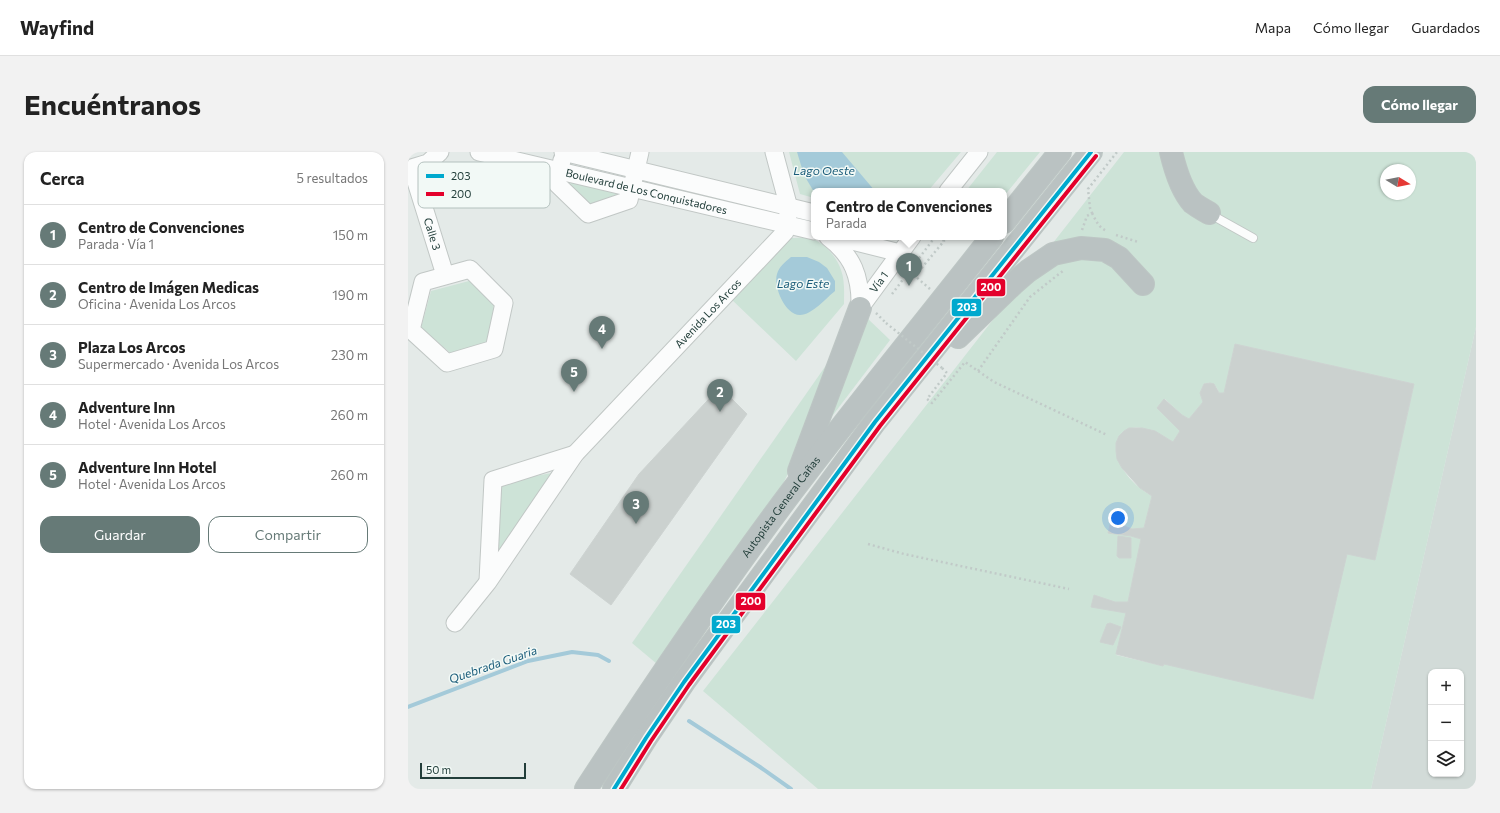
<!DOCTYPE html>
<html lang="es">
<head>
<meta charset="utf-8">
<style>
  :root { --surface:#fff; --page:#f2f2f2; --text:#222; --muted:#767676; --line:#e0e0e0; --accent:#667a77 }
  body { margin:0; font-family:Commissioner,sans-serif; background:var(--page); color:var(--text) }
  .controls { position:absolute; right:12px; bottom:12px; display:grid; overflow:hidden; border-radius:8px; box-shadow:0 1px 3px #0004 }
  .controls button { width:36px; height:36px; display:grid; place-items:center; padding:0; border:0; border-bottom:1px solid var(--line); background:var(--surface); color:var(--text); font:20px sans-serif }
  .compass { position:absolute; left:972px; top:12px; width:36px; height:36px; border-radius:50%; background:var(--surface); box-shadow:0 1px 3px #0004; rotate:100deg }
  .scale { position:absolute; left:12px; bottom:10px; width:106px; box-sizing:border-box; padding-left:4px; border:2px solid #223e3a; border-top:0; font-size:11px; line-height:14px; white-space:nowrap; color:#223e3a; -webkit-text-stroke:3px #f2f9f6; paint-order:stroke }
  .you { position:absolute; left:710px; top:366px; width:14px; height:14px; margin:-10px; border:3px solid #fff; border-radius:50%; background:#1a73e8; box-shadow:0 0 0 6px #1a73e833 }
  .badge { display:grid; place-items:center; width:26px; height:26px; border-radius:50%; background:var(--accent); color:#fff; font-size:13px; font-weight:700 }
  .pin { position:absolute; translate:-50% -33px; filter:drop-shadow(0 1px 2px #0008) }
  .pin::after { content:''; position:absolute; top:21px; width:14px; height:12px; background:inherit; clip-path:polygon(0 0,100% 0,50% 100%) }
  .popup { position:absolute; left:403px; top:36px; width:196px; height:52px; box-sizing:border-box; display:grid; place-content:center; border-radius:8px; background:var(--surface); filter:drop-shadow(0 1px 3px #0005); font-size:13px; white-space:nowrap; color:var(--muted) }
  .popup b { font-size:15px; color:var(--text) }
  .popup::after { content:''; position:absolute; left:50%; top:100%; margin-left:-8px; border:8px solid transparent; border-top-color:var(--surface) }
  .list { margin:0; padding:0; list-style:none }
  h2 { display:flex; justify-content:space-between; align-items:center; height:52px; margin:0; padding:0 16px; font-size:17px }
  h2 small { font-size:13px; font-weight:400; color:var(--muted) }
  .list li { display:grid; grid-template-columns:26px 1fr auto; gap:12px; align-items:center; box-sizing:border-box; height:60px; padding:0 16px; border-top:1px solid var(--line) }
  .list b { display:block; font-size:15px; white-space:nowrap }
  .list p { margin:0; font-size:13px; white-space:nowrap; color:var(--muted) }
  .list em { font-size:13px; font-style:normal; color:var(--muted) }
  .actions { display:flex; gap:8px; padding:12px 16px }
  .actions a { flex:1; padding:9px 0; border:1px solid var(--accent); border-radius:12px; text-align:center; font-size:14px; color:var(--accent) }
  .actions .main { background:var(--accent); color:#fff }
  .icon { flex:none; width:22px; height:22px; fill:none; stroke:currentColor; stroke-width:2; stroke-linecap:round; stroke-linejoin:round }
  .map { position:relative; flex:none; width:1068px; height:637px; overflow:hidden; border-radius:12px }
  header { display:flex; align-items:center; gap:24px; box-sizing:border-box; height:56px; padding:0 20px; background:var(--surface); border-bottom:1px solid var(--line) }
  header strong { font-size:19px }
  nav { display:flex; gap:22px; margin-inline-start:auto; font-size:14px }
  .intro { display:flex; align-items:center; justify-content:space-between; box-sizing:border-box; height:96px; padding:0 24px }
  h1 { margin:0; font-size:28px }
  .button { padding:10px 18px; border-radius:12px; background:var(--accent); color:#fff; font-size:14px; font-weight:700 }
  main { display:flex; gap:24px; padding:0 24px }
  aside { flex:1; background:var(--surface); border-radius:12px; box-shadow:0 1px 3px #0004 }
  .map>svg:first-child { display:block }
  .built { fill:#d2dbd8; fill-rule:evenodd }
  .green { fill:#cde3d7; fill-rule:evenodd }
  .water { fill:#a4cad9 }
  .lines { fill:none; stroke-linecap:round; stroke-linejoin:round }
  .stream { stroke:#a4cad9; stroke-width:4 }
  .building { fill:#cbd1cf; stroke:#cdd3d1 }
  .lane-casing { stroke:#c1c7c5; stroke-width:10 }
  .street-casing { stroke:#c1c7c5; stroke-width:19 }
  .highway-casing { stroke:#bdc6c4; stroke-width:24 }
  .path { stroke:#c1cac8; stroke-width:2.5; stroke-dasharray:2 3; stroke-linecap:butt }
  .lane { stroke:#fbfcfc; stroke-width:8 }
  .street { stroke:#fbfcfc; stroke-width:17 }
  .highway { stroke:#bac2c2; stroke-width:22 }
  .path-bridge { stroke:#c1cac8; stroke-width:2.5; stroke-dasharray:2 3; stroke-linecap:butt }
  .bus-1-casing { stroke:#f2f9f6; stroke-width:7 }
  .bus-2-casing { stroke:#f2f9f6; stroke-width:7 }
  .bus-1 { stroke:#00a9ce; stroke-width:4 }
  .bus-2 { stroke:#e4002b; stroke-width:4 }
  .labels { text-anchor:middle; stroke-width:3; stroke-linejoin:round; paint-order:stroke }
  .street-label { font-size:11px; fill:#223e3a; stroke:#f2f9f6 }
  .water-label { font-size:12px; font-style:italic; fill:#1b5d7a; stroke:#f2f9f6 }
  .key { fill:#f2f9f6; stroke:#b4c1be; stroke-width:1 }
  .key-label { font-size:11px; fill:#223e3a }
  .line-badge { stroke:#f2f9f6; stroke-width:1.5 }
  .badge-label { font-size:11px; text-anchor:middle; font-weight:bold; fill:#fff }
</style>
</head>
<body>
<header>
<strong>Wayfind</strong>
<nav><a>Mapa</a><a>Cómo llegar</a><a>Guardados</a></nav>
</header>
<div class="intro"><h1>Encuéntranos</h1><a class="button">Cómo llegar</a></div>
<main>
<aside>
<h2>Cerca<small>5 resultados</small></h2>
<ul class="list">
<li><span class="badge">1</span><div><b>Centro de Convenciones</b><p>Parada · Vía 1</p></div><em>150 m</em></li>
<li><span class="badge">2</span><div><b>Centro de Imágen Medicas</b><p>Oficina · Avenida Los Arcos</p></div><em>190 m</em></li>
<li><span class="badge">3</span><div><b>Plaza Los Arcos</b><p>Supermercado · Avenida Los Arcos</p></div><em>230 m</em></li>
<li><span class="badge">4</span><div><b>Adventure Inn</b><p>Hotel · Avenida Los Arcos</p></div><em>260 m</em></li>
<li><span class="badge">5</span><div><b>Adventure Inn Hotel</b><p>Hotel · Avenida Los Arcos</p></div><em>260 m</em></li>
</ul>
<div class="actions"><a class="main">Guardar</a><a>Compartir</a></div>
</aside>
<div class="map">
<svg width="1068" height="637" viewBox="0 0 1068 637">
  <rect width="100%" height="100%" fill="#e4eae8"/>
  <path class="built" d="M1068,175V637H963ZM1023,520H1053V622H1023Z"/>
  <g class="green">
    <polygon points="381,0 553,0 520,39 406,39 406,46 392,42"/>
    <polygon points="589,0 632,0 596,44 596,39 558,39"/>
    <path d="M716,0H1068V175L963,637H410L295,539ZM978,18H1002V42H978ZM827,192L1006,232L967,408L939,402L756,512L755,514L708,503L718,461L707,450H720L733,387L723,384L700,380L703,370L724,377L736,376L744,344C688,313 700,246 765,290L772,279L749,256L757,247L774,263L781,267L795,250L792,241L796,232C804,228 809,234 811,241H816Z"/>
    <polygon points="165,30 209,40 211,44 182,54 161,32"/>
    <path d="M384,86C389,86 397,85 402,86C416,90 429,105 433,118C437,129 436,141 436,152L388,209L322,146L372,93Z"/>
    <polygon points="61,129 86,153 79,190 45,203 13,176 23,139"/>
    <polygon points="458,165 482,188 409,284"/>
    <polygon points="435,189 392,297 369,344 249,512 224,491"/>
    <polygon points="144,321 91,399 91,342 93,334 99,329"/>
  </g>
  <g class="water">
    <polygon points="389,0 434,0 467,39 406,40 396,23"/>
    <path d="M383,105H399L411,110L419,116L427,129V139C418,146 404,163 392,163C377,163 365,134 369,122C371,115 377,110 383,105Z"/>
  </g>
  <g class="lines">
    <g class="stream">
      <polyline points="0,555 120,509 164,500 190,503 201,509"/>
      <polyline points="281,569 352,615 383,637"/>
    </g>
  </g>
  <g class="building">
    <polygon points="827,192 1006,232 967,408 939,402 905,547 756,512 755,514 708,502 718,461 683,455 686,443 707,450 720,450 733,387 723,384 700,381 703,369 724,377 736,376 744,344 732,336 714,316 709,307 708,299 708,291 711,284 716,279 721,276 734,276 747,279 765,290 772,279 749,256 756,247 774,263 781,267 795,250 792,241 796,232 802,231 806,232 811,241 816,241"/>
    <polygon points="312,235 339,262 203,453 162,422 231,322"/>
    <polygon points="710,384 723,386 723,406 711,406 709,404"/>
    <polygon points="702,471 713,475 705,493 692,490 699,472"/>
  </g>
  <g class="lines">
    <defs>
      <polyline id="lane" points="802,62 845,86"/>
      <g id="street">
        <path id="s1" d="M71,0L406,79"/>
        <polyline points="155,0 406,61"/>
        <polyline points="154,8 149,32 180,62 221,48 232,0"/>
        <polyline points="0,17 20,11 32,0"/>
        <path id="s2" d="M4,17L37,123"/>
        <polyline points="540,39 571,0"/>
        <path d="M420,85C445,104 453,125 452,156"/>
        <polyline points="428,85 492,101"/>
        <polygon points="62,117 96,151 86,197 39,211 3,178 15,130"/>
        <path id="s3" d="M452,156L504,85"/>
        <polyline points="80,429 85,328 167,302"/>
        <path id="s4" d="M47,471L80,430L167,302L377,80L381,56L366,0"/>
      </g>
      <g id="highway">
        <path d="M763,0C767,17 773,38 785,51C790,55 796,58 801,61"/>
        <polyline points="596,70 652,0"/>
        <polyline points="550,185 605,132 620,119 645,102 673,96 697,98 711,106 735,132"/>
        <polyline points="391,319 452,156"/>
        <path id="s5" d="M178,637C244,536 311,436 384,339C449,253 517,170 584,85"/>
        <polyline points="206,637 238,586 276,530 467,270 683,0"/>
      </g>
    </defs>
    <use href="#lane" class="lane-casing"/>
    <use href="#street" class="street-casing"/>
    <use href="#highway" class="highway-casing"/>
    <g class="path">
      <path d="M684,61C688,69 691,76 699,79"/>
      <polyline points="674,78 679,64 684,61 682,56 680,37 709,0"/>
      <polyline points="708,83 730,90"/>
      <polyline points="522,137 507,124 536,89 532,85"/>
      <polyline points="484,142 527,85"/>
      <polyline points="468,161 478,171"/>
      <polyline points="534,216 539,221 519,247 524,251 557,210 586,230 699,283"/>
      <polyline points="570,219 622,145 656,118"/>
      <polyline points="460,392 496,402 661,437"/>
    </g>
    <use href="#lane" class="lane"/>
    <use href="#street" class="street"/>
    <use href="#highway" class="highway"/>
    <polyline class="path-bridge" points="478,171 534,216"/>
    <defs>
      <polyline id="bus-1" points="206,637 238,586 276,530 467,270 683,0"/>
      <polyline id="bus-2" points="213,637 243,589 281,533 472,274 688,4"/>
    </defs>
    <use href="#bus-1" class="bus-1-casing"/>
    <use href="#bus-2" class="bus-2-casing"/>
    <use href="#bus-1" class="bus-1"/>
    <use href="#bus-2" class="bus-2"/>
  </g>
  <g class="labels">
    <g class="street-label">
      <text dy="4" stroke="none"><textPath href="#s1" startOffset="172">Boulevard de Los Conquistadores</textPath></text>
      <text dy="4" stroke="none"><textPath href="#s2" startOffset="68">Calle 3</textPath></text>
      <text dy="4" stroke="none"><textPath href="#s3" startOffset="32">Vía 1</textPath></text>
      <text dy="4" stroke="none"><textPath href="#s4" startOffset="401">Avenida Los Arcos</textPath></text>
      <text dy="4" stroke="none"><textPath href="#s5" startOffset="343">Autopista General Cañas</textPath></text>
    </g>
    <g class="water-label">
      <text x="416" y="23">Lago Oeste</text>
      <text x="395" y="136">Lago Este</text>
      <text transform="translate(85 513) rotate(-19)" y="4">Quebrada Guaria</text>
    </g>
  </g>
  <rect x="10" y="10" width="132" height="46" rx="6" class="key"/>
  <rect x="18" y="22" width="18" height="4" fill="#00a9ce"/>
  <rect x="18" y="40" width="18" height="4" fill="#e4002b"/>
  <g class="key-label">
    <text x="43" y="28">203</text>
    <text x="43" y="46">200</text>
  </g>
  <g class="line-badge">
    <rect x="568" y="126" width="30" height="19" rx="4" fill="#e4002b"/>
    <rect x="543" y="146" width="31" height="19" rx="4" fill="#00a9ce"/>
    <rect x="327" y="440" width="31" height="19" rx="4" fill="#e4002b"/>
    <rect x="303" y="463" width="30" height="19" rx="4" fill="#00a9ce"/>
  </g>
  <g class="badge-label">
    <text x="583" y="139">200</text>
    <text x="559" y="159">203</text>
    <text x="343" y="453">200</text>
    <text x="318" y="476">203</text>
  </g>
</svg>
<div class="controls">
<button>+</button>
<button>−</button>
<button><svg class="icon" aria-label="layers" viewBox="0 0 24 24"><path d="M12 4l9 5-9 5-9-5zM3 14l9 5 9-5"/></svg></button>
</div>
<svg class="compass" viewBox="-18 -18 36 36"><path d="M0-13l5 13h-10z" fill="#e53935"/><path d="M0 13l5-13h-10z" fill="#767676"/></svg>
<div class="scale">50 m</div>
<div class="you"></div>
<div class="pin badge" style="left:501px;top:134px">1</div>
<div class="popup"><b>Centro de Convenciones</b>Parada</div>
<div class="pin badge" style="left:312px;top:260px">2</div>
<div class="pin badge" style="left:228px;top:372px">3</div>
<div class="pin badge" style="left:194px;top:197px">4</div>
<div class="pin badge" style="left:166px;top:240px">5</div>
</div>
</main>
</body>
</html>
